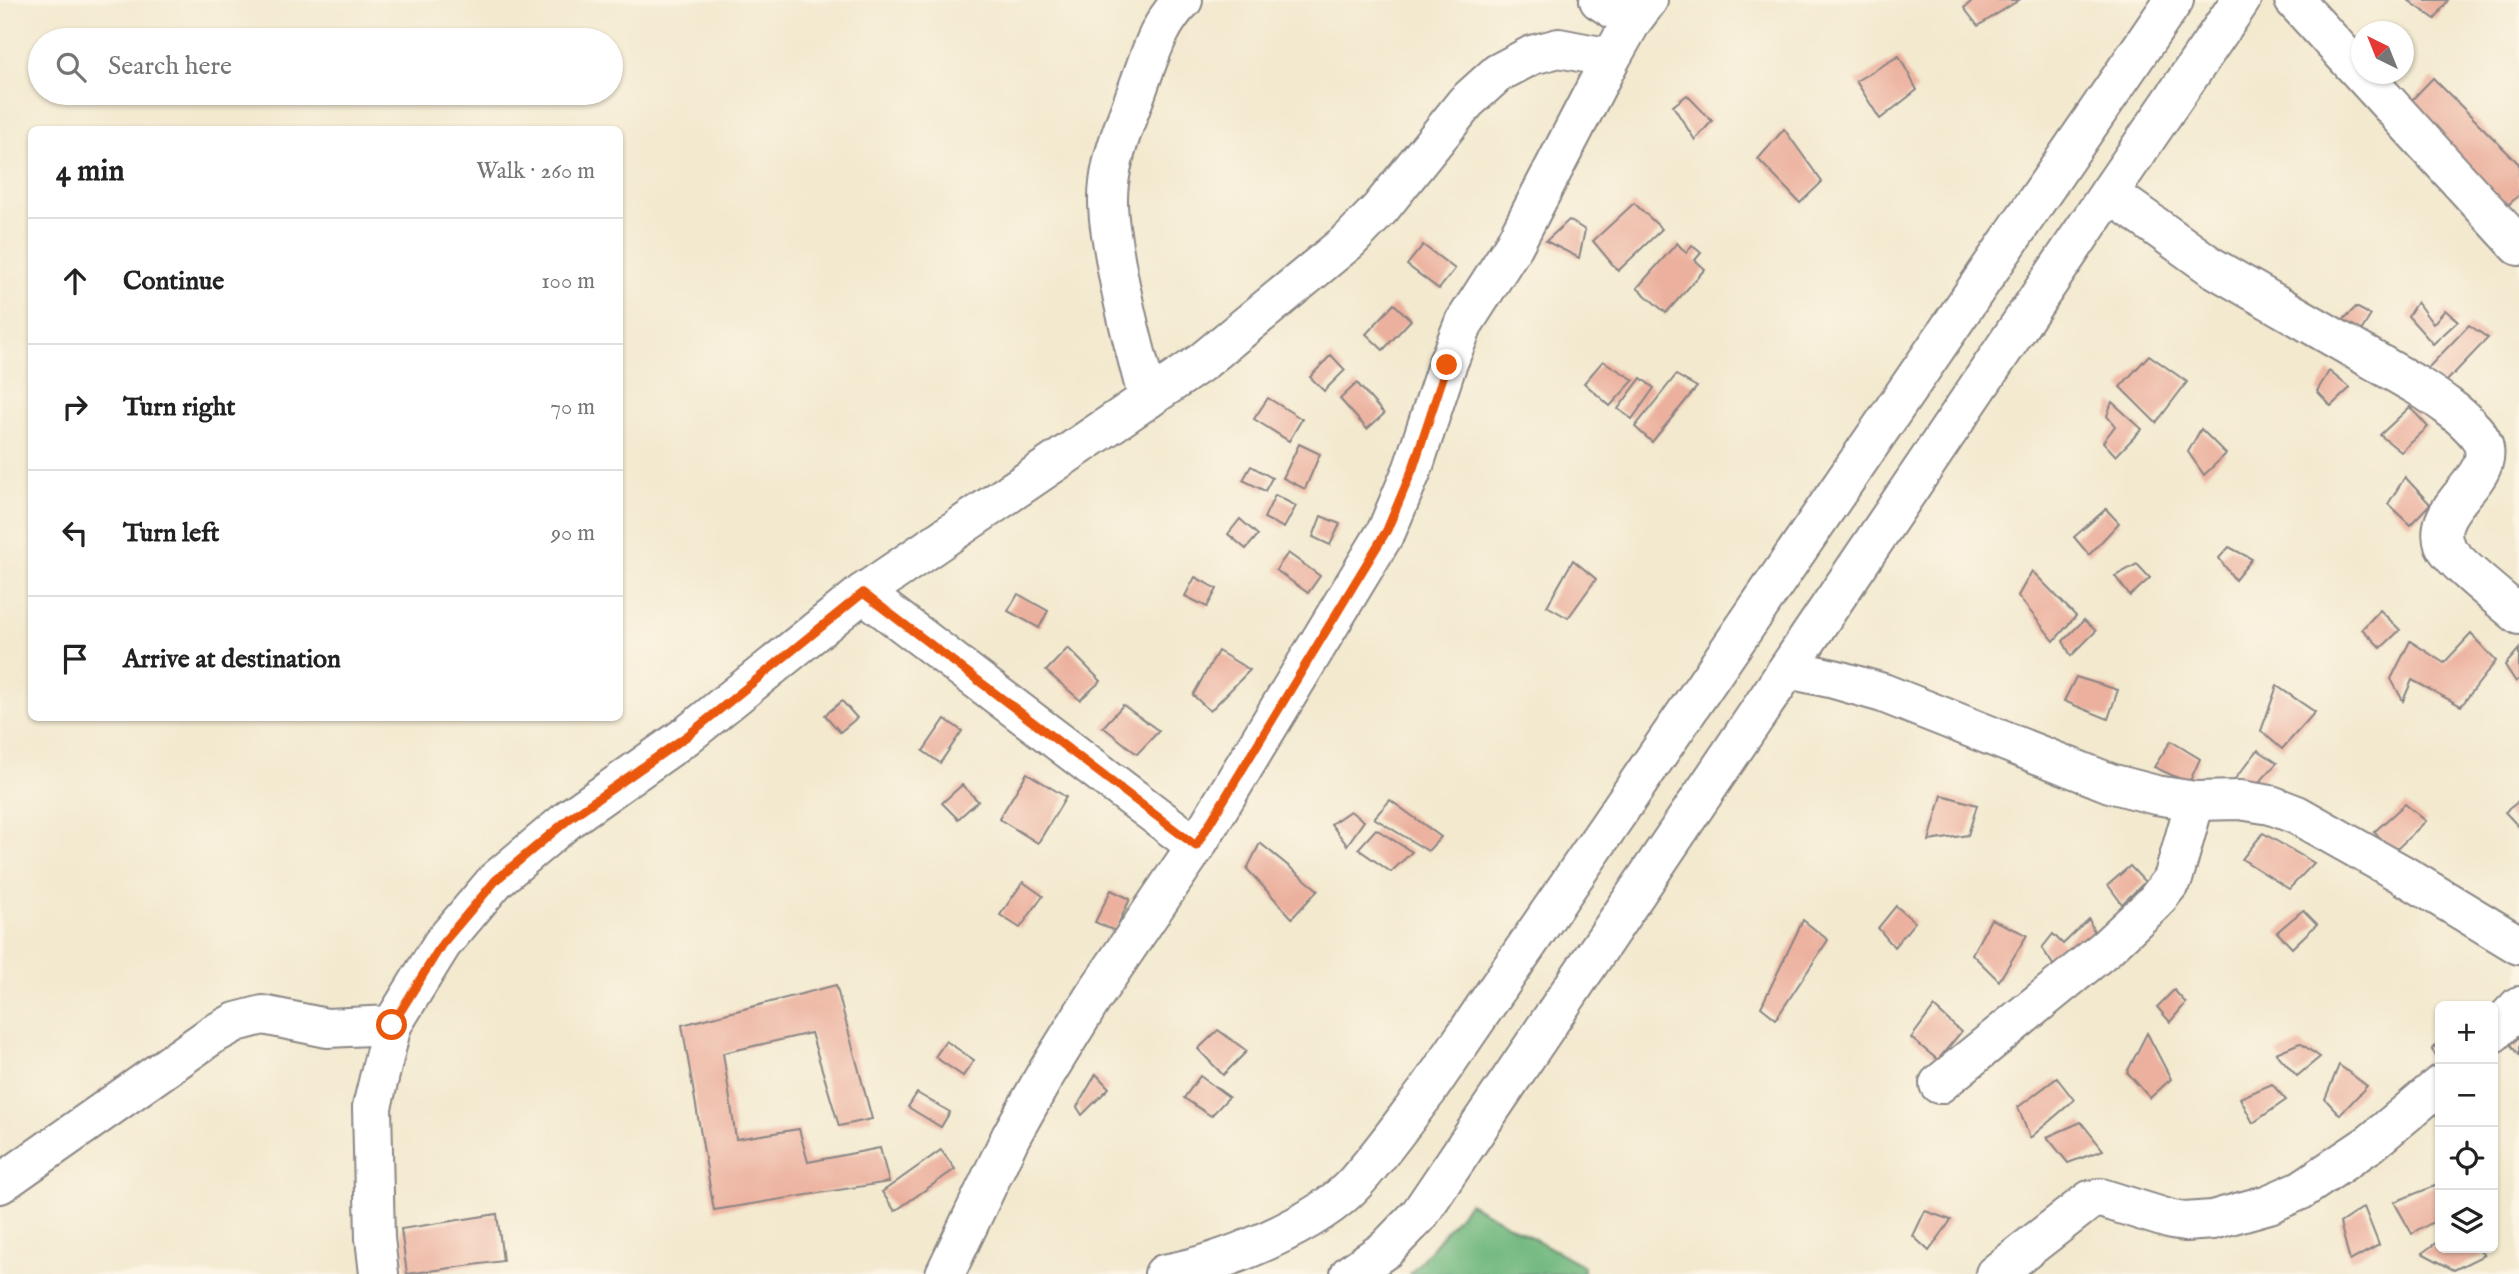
<!DOCTYPE html>
<html lang="en">
<head>
<meta charset="utf-8">
<style>
  :root { --surface:#fff; --page:#f2f2f2; --text:#222; --muted:#767676; --line:#e0e0e0 }
  body { margin:0; font-family:"IM FELL English",serif; background:var(--page); color:var(--text) }
  .controls { position:absolute; right:21px; bottom:21px; display:grid; overflow:hidden; border-radius:10px; box-shadow:0 2px 5px #0004 }
  .controls button { width:63px; height:63px; display:grid; place-items:center; padding:0; border:0; border-bottom:2px solid var(--line); background:var(--surface); color:var(--text); font:35px sans-serif }
  .compass { position:absolute; left:2351px; top:21px; width:63px; height:63px; border-radius:50%; background:var(--surface); box-shadow:0 2px 5px #0004; rotate:317deg }
  .stop { position:absolute; width:21px; height:21px; margin:-16px; border:5px solid #ea580c; border-radius:50%; background:#fff }
  .stop.end { background:#ea580c; border-color:#fff; box-shadow:0 2px 7px #0008 }
  .list { margin:0; padding:0; list-style:none }
  h2 { display:flex; justify-content:space-between; align-items:center; height:91px; margin:0; padding:0 28px; font-size:30px }
  h2 small { font-size:23px; font-weight:400; color:var(--muted) }
  .list li { display:grid; grid-template-columns:46px 1fr auto; gap:21px; align-items:center; box-sizing:border-box; height:126px; padding:0 28px; border-top:2px solid var(--line) }
  .list b { display:block; font-size:26px; white-space:nowrap }
  .list em { font-size:23px; font-style:normal; color:var(--muted) }
  .icon { flex:none; width:38px; height:38px; fill:none; stroke:currentColor; stroke-width:2; stroke-linecap:round; stroke-linejoin:round }
  .map { position:relative; flex:none; width:2519px; height:1274px; overflow:hidden }
  .search { position:absolute; background:var(--surface); box-shadow:0 2px 5px #0004; left:28px; top:28px; width:595px; height:77px; display:flex; align-items:center; gap:18px; box-sizing:border-box; padding:0 24px; border-radius:38px; color:var(--muted); font-size:26px }
  .panel { position:absolute; background:var(--surface); box-shadow:0 2px 5px #0004; left:28px; top:126px; width:595px; height:595px; border-radius:10px }
  .map>svg:first-child { display:block }
  .forest { fill:#6fb77e; stroke:#486c5c; stroke-width:2 }
  .building { fill:#ecb09e }
  .lines { fill:none; stroke-linecap:round; stroke-linejoin:round }
  .minor-casing { stroke:#8a8685; stroke-width:42 }
  .minor { stroke:#fff; stroke-width:38 }
  .route { stroke:#ea580c; stroke-width:9 }
</style>
</head>
<body>
<div class="map">
<svg width="2519" height="1274" viewBox="0 0 2519 1274">
  <rect width="100%" height="100%" fill="#fcf5e5"/>
  <filter id="ink" filterUnits="userSpaceOnUse"><feTurbulence type="fractalNoise" baseFrequency=".0143" numOctaves="2"/><feDisplacementMap in="SourceGraphic" scale="14" xChannelSelector="R" yChannelSelector="G"/><feConvolveMatrix kernelMatrix="1 2 1 2 8 2 1 2 1" color-interpolation-filters="sRGB"/></filter>
  <filter id="wash" filterUnits="userSpaceOnUse"><feTurbulence type="fractalNoise" baseFrequency=".00686" numOctaves="4" result="noise"/><feDisplacementMap in="SourceGraphic" scale="28" xChannelSelector="R" yChannelSelector="G"/><feGaussianBlur stdDeviation="1.57" result="paint"/><feColorMatrix in="noise" values="0 0 0 0 0 0 0 0 0 0 0 0 0 0 0 0 0 1.4 0 .05"/><feComposite in="paint" operator="in"/></filter>
  <g filter="url(#wash)">
    <rect width="100%" height="100%" fill="#f3e9cf"/>
    <polygon class="forest" points="1469,1203 1584,1266 1584,1274 1410,1274"/>
    <g id="blocks">
      <g class="building">
        <polygon points="1973,0 2019,0 1978,26 1964,8"/>
        <polygon points="2408,0 2448,0 2435,19"/>
        <polygon points="1899,56 1917,90 1880,119 1856,81"/>
        <polygon points="2433,78 2519,164 2519,195 2507,206 2406,106"/>
        <polygon points="1687,95 1712,121 1695,140 1673,106"/>
        <polygon points="1784,129 1822,182 1800,203 1758,159"/>
        <polygon points="1634,203 1662,229 1618,271 1593,241"/>
        <polygon points="1569,220 1585,230 1579,258 1546,241"/>
        <polygon points="1677,243 1686,253 1692,245 1701,253 1695,260 1705,269 1666,313 1637,288"/>
        <polygon points="1423,245 1455,269 1439,289 1407,265"/>
        <polygon points="2417,302 2433,324 2445,310 2458,321 2433,344 2408,316"/>
        <polygon points="1394,304 1411,320 1383,350 1366,334"/>
        <polygon points="2356,307 2371,315 2358,336 2341,322"/>
        <polygon points="2469,325 2488,338 2443,385 2427,369"/>
        <polygon points="1331,355 1345,370 1324,391 1310,377"/>
        <polygon points="2149,355 2187,382 2156,423 2120,387"/>
        <polygon points="1603,361 1634,380 1610,406 1584,383"/>
        <polygon points="2329,371 2350,388 2331,406 2317,391"/>
        <polygon points="1676,375 1697,387 1652,442 1635,427"/>
        <polygon points="1641,378 1654,388 1632,419 1618,409"/>
        <polygon points="1357,383 1384,414 1367,429 1340,399"/>
        <polygon points="1268,398 1302,419 1289,441 1254,419"/>
        <polygon points="2112,402 2142,429 2116,456 2103,442 2115,426 2107,416"/>
        <polygon points="2410,407 2428,427 2401,452 2380,435"/>
        <polygon points="2201,429 2226,454 2204,475 2188,452"/>
        <polygon points="1299,444 1320,454 1305,489 1283,478"/>
        <polygon points="1251,466 1272,478 1265,491 1243,480"/>
        <polygon points="2405,477 2430,504 2410,525 2388,504"/>
        <polygon points="1275,495 1296,506 1284,528 1264,518"/>
        <polygon points="2106,509 2119,523 2089,555 2074,537"/>
        <polygon points="1321,516 1340,524 1330,545 1313,537"/>
        <polygon points="1240,519 1258,535 1246,549 1228,534"/>
        <polygon points="2229,547 2252,559 2235,580 2219,558"/>
        <polygon points="1288,553 1320,576 1308,593 1276,570"/>
        <polygon points="1573,560 1596,579 1568,618 1547,606"/>
        <polygon points="2137,564 2150,578 2130,596 2115,576"/>
        <polygon points="2032,571 2076,616 2054,641 2018,596"/>
        <polygon points="1195,577 1217,589 1207,607 1185,596"/>
        <polygon points="1018,594 1048,611 1039,628 1008,611"/>
        <polygon points="2380,610 2400,630 2381,648 2362,629"/>
        <polygon points="2084,620 2096,631 2071,656 2063,641"/>
        <polygon points="2471,634 2496,661 2461,706 2412,680 2403,701 2391,679 2410,641 2444,663"/>
        <polygon points="1068,648 1101,681 1080,700 1046,671"/>
        <polygon points="2519,649 2519,679 2516,682 2505,665"/>
        <polygon points="1218,651 1250,670 1210,711 1193,695"/>
        <polygon points="2076,677 2118,690 2108,719 2064,701"/>
        <polygon points="2277,686 2315,712 2282,749 2261,731"/>
        <polygon points="842,701 857,718 840,732 825,715"/>
        <polygon points="1123,705 1159,731 1137,754 1103,727"/>
        <polygon points="945,719 962,731 940,763 923,751"/>
        <polygon points="2171,741 2200,759 2189,783 2154,767"/>
        <polygon points="2258,750 2277,763 2257,785 2234,780"/>
        <polygon points="1027,773 1066,797 1038,843 999,819"/>
        <polygon points="962,785 978,801 958,819 942,803"/>
        <polygon points="1942,795 1977,805 1968,835 1929,841"/>
        <polygon points="1390,800 1441,837 1428,851 1374,818"/>
        <polygon points="2519,801 2519,827 2505,812"/>
        <polygon points="2405,804 2426,821 2395,851 2374,832"/>
        <polygon points="1350,811 1364,821 1347,845 1331,824"/>
        <polygon points="1376,829 1412,852 1391,872 1358,849"/>
        <polygon points="2263,833 2314,863 2289,889 2242,859"/>
        <polygon points="1260,843 1318,890 1292,918 1247,869"/>
        <polygon points="2130,866 2145,882 2122,904 2108,885"/>
        <polygon points="1023,882 1043,896 1020,928 1000,915"/>
        <polygon points="1111,890 1130,899 1115,931 1095,922"/>
        <polygon points="1896,906 1915,922 1894,947 1878,928"/>
        <polygon points="2303,910 2317,924 2292,948 2277,932"/>
        <polygon points="1991,919 2027,935 1999,981 1972,954"/>
        <polygon points="2089,919 2096,937 2054,966 2042,948 2053,934 2063,944"/>
        <polygon points="1803,920 1828,940 1776,1019 1761,1007"/>
        <polygon points="836,985 872,1119 839,1126 811,1033 723,1053 736,1139 799,1129 808,1162 880,1148 889,1182 714,1210 682,1025"/>
        <polygon points="2174,990 2186,1003 2170,1022 2157,1007"/>
        <polygon points="1934,1007 1961,1032 1938,1060 1911,1038"/>
        <polygon points="1218,1030 1247,1051 1223,1075 1198,1049"/>
        <polygon points="2147,1033 2171,1079 2150,1098 2127,1072"/>
        <polygon points="2519,1038 2519,1056 2510,1044"/>
        <polygon points="946,1041 974,1060 963,1076 935,1057"/>
        <polygon points="2440,1041 2440,1061 2432,1050"/>
        <polygon points="2300,1043 2320,1057 2297,1076 2276,1053"/>
        <polygon points="2339,1065 2367,1086 2340,1115 2325,1099"/>
        <polygon points="1096,1074 1109,1088 1082,1115 1077,1107"/>
        <polygon points="1200,1076 1229,1097 1211,1116 1184,1098"/>
        <polygon points="2057,1078 2074,1100 2030,1138 2018,1107"/>
        <polygon points="2272,1084 2286,1100 2253,1123 2240,1098"/>
        <polygon points="917,1093 950,1112 941,1127 908,1107"/>
        <polygon points="2081,1122 2103,1150 2068,1163 2047,1137"/>
        <polygon points="941,1150 955,1169 895,1211 882,1192"/>
        <polygon points="2437,1185 2440,1191 2440,1218 2412,1234 2394,1202"/>
        <polygon points="2364,1207 2379,1245 2350,1261 2340,1223"/>
        <polygon points="1925,1211 1951,1220 1929,1251 1913,1236"/>
        <polygon points="497,1214 503,1261 407,1274 401,1229"/>
        <polygon points="2440,1240 2440,1248 2476,1248 2484,1255 2454,1270 2422,1253"/>
      </g>
    </g>
  </g>
  <g filter="url(#ink)">
    <use href="#blocks" fill-opacity="0" stroke="#8a8685" stroke-width="2"/>
    <g class="lines">
      <defs>
        <g id="minor">
          <polyline points="1599,0 1632,21"/>
          <polyline points="2294,0 2519,246"/>
          <path d="M2109,193L2212,267L2418,386C2438,399 2458,412 2474,430C2513,474 2429,501 2444,544C2450,560 2504,602 2519,615"/>
          <path d="M1148,399C1135,350 1122,302 1114,252C1110,229 1106,206 1109,183C1113,149 1128,117 1139,85C1150,55 1159,23 1183,0"/>
          <polyline points="863,593 1196,846"/>
          <polyline points="1788,669 1834,679 1883,693 2110,783 2156,795 2195,801 2240,800 2271,805 2297,815 2400,873 2519,945"/>
          <polyline points="2493,1033 2519,1006"/>
          <polyline points="1939,1084 2106,948 2154,903 2173,879 2195,801"/>
          <polyline points="0,1184 212,1035 236,1022 263,1015 327,1028 392,1025 442,944 496,880 570,818 686,736 863,593 1202,362 1350,240 1380,209 1466,102 1498,73 1532,55 1559,48 1611,58"/>
          <polyline points="379,1274 375,1238 372,1107 392,1025"/>
          <polyline points="945,1274 1011,1136 1044,1077 1094,996 1196,846 1387,530 1413,468 1447,365 1464,323 1514,245 1611,58 1632,21 1648,0"/>
          <path d="M1164,1274C1221,1264 1316,1226 1355,1183C1381,1154 1404,1121 1428,1090L2174,0"/>
          <polyline points="1350,1274 1386,1249 1419,1215 2109,193 2241,0"/>
          <polyline points="1995,1274 2090,1200 2101,1198 2172,1220 2185,1222 2212,1220 2269,1204 2301,1190 2371,1143 2440,1085"/>
        </g>
      </defs>
      <use href="#minor" class="minor-casing"/>
      <use href="#minor" class="minor"/>
    </g>
  </g>
  <g class="lines" filter="url(#ink)">
    <polyline class="route" points="392,1025 442,944 496,880 570,818 687,736 863,593 1196,846 1387,530 1413,468 1447,365"/>
  </g>
</svg>
<div class="controls">
<button>+</button>
<button>−</button>
<button><svg class="icon" aria-label="locate" viewBox="0 0 24 24"><circle cx="12" cy="12" r="6"/><path d="M12 2v4M12 18v4M2 12h4M18 12h4"/></svg></button>
<button><svg class="icon" aria-label="layers" viewBox="0 0 24 24"><path d="M12 4l9 5-9 5-9-5zM3 14l9 5 9-5"/></svg></button>
</div>
<svg class="compass" viewBox="-18 -18 36 36"><path d="M0-13l5 13h-10z" fill="#e53935"/><path d="M0 13l5-13h-10z" fill="#767676"/></svg>
<div class="stop" style="left:392px;top:1025px"></div>
<div class="stop end" style="left:1447px;top:365px"></div>
<div class="search"><svg class="icon" aria-label="search" viewBox="0 0 24 24"><circle cx="10" cy="10" r="6"/><path d="M15 15l6 6"/></svg>Search here</div>
<section class="panel">
<h2>4 min<small>Walk · 260 m</small></h2>
<ul class="list">
<li><svg class="icon" aria-label="ahead" viewBox="0 0 24 24"><path d="M12 20V5M6 11l6-6 6 6"/></svg><div><b>Continue</b></div><em>100 m</em></li>
<li><svg class="icon" aria-label="right" viewBox="0 0 24 24"><path d="M7 20v-9h11M14 6l5 5-5 5"/></svg><div><b>Turn right</b></div><em>70 m</em></li>
<li><svg class="icon" aria-label="left" viewBox="0 0 24 24"><path d="M17 20v-9H6M10 6l-5 5 5 5"/></svg><div><b>Turn left</b></div><em>90 m</em></li>
<li><svg class="icon" aria-label="arrive" viewBox="0 0 24 24"><path d="M6 21V4h12l-3 4 3 4H6"/></svg><div><b>Arrive at destination</b></div></li>
</ul>
</section>
</div>
</body>
</html>
